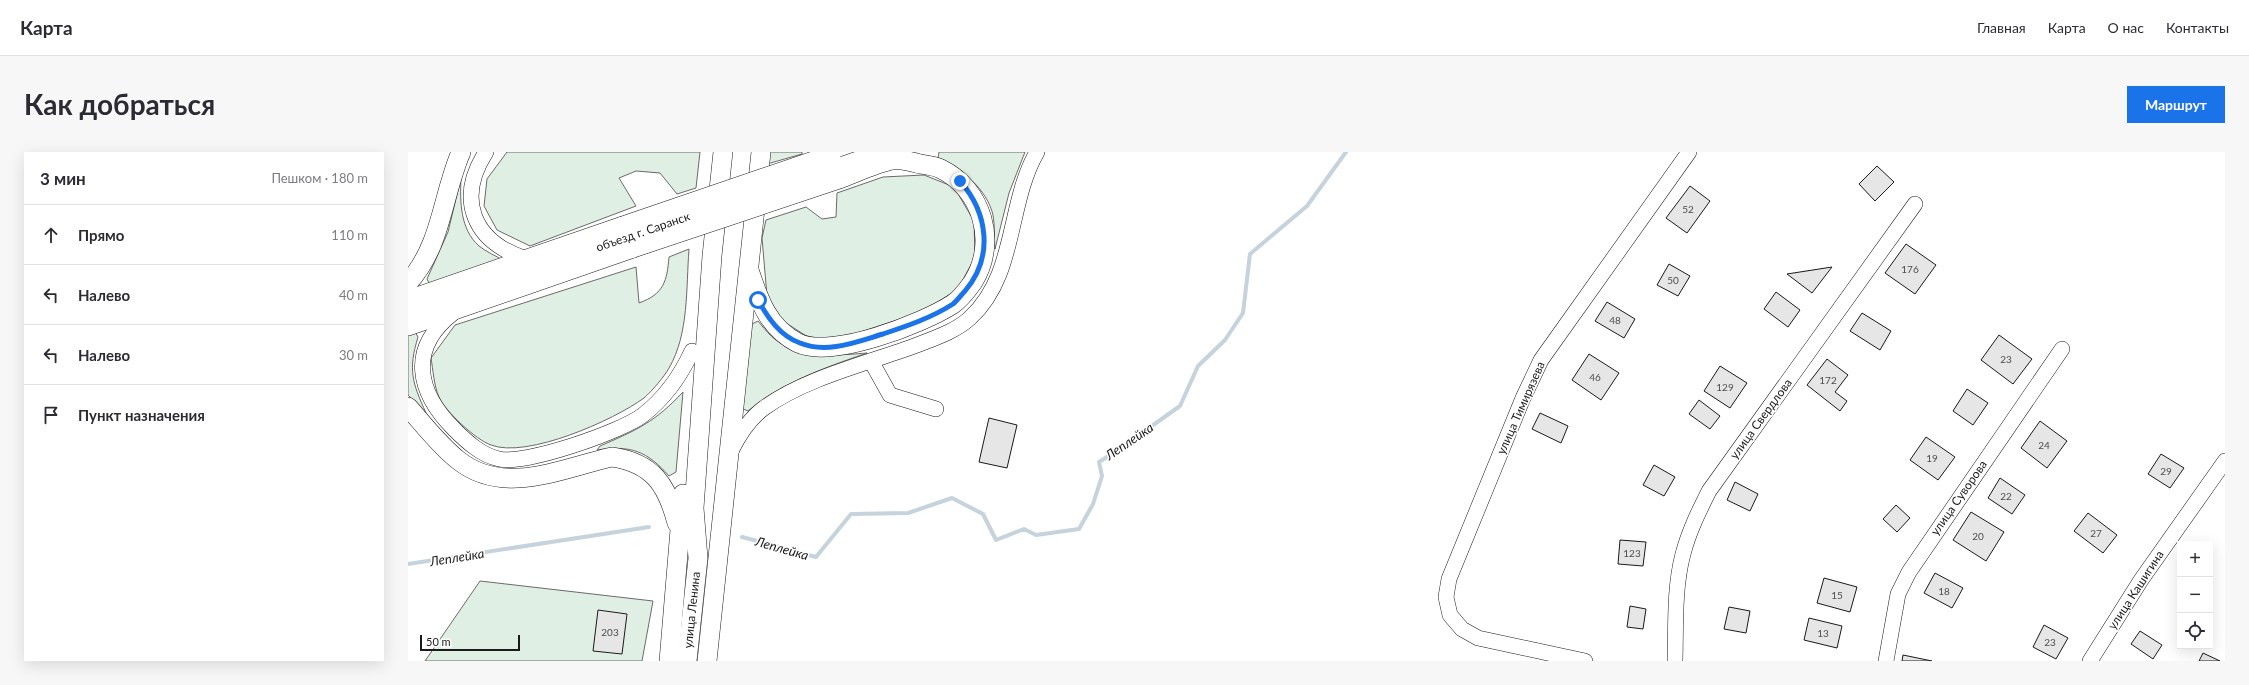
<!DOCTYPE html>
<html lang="ru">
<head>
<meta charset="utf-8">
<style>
  :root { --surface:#fff; --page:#f7f7f7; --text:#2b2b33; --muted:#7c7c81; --line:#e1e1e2; --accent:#1a73e8 }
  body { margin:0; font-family:Lato,sans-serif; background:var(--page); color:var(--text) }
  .controls { position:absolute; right:12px; bottom:12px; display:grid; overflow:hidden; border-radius:0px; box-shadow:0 4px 16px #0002 }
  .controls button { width:36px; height:36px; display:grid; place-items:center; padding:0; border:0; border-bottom:1px solid var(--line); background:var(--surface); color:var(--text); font:20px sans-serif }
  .scale { position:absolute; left:12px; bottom:10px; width:100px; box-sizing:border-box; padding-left:4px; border:2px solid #1a1a1a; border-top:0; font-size:11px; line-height:14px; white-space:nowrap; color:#1a1a1a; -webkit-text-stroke:3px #fff; paint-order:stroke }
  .stop { position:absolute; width:12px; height:12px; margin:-9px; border:3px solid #1a73e8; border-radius:50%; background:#fff }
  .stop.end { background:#1a73e8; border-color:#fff; box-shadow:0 1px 4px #0008 }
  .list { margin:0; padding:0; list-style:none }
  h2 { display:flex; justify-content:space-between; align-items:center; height:52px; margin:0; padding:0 16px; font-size:17px }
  h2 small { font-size:13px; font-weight:400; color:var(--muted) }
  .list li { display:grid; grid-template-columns:26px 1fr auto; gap:12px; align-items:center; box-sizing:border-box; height:60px; padding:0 16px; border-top:1px solid var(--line) }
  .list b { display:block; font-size:15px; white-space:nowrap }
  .list em { font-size:13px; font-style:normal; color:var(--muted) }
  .icon { flex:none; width:22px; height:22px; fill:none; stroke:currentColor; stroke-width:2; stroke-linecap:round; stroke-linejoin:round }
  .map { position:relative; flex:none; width:1817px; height:509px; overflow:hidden; border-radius:0px }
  header { display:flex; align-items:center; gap:24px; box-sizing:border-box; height:56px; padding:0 20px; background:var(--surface); border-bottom:1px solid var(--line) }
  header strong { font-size:19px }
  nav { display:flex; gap:22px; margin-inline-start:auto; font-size:14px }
  .intro { display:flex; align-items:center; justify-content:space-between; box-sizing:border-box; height:96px; padding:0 24px }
  h1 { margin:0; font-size:28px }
  .button { padding:10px 18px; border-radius:0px; background:var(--accent); color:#fff; font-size:14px; font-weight:700 }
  main { display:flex; gap:24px; padding:0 24px }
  aside { flex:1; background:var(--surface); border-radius:0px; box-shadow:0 4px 16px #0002 }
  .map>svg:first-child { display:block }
  .green { fill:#e0efe3; stroke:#6a6a6a }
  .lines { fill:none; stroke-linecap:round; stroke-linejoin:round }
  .stream { stroke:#c6d2dc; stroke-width:4 }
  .building { fill:#e6e6e6; stroke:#1a1a1a }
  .minor-casing { stroke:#1a1a1a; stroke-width:16 }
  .major-casing { stroke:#1a1a1a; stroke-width:20 }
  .minor { stroke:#fff; stroke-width:15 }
  .major { stroke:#fff; stroke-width:19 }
  .minor-bridge-casing { stroke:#1a1a1a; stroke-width:16; stroke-linecap:butt }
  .major-bridge-casing { stroke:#1a1a1a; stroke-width:20; stroke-linecap:butt }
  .minor-bridge { stroke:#fff; stroke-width:15 }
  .major-bridge { stroke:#fff; stroke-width:19 }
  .route { stroke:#1a73e8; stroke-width:5 }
  .labels { text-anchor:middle; stroke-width:3; stroke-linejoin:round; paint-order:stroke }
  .number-label { font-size:10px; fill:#4d4d4d }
  .street-label { font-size:12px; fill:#1a1a1a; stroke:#fff }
  .water-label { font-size:13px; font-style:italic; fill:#1a1a1a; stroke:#fff }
</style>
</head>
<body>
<header>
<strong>Карта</strong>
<nav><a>Главная</a><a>Карта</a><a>О нас</a><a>Контакты</a></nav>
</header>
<div class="intro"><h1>Как добраться</h1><a class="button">Маршрут</a></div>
<main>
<aside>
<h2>3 мин<small>Пешком · 180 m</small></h2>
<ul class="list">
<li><svg class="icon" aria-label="ahead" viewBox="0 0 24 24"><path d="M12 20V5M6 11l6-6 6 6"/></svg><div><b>Прямо</b></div><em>110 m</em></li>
<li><svg class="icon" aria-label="left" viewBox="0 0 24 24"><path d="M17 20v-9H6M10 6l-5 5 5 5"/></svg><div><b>Налево</b></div><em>40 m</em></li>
<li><svg class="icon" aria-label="left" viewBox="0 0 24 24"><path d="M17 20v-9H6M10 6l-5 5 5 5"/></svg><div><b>Налево</b></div><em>30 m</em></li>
<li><svg class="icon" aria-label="arrive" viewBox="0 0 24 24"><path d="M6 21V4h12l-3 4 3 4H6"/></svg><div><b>Пункт назначения</b></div></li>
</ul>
</aside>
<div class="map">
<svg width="1817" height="509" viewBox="0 0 1817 509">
  <rect width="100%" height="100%" fill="#fff"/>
  <g class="green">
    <polygon points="99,0 292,0 288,36 269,42 252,21 228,19 211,26 228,54 122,94 89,78 76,54 79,27"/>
    <polygon points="360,0 394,0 394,2 359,12"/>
    <path d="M531,0H617L601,41L587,97C586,86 587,74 585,63C579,37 553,16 530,6Z"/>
    <polygon points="516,23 546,35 566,69 567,105 550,137 514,160 440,184 403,187 375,169 359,144 354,86 358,68 398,55 414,67 428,65 429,41 475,25"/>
    <path d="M53,26C52,50 52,77 71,94C78,100 89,104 96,109L22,133L19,127L40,80Z"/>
    <path d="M281,97C278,136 281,182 261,216C256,225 244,239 236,246C206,268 119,307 83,293C68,288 37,259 31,245C26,234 25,218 23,206L47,173L228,115L231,151C256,142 259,129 261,105Z"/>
    <path d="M350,169C358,179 367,190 380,195C402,206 435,203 459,201C416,216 375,230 340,259L333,256L342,173Z"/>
    <path d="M6,178L10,185C0,218 4,230 18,261L0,243V180Z"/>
    <path d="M275,240L268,320L261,324C239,299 223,293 189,298L192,294C229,278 247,270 275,240Z"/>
    <polygon points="72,429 245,449 234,509 17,509"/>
  </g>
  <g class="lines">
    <g class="stream">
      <polyline points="334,385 408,405 443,362 500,361 544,346 575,362 588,388 616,377 628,383 671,377 685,352 694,324 691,310 707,300 772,254 790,214 817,188 835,161 842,102 899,54 938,0"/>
      <polyline points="0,412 241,375"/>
    </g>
  </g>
  <g class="building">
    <polygon points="1469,14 1486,30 1467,49 1451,32"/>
    <polygon points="1282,34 1302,49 1279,81 1258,66"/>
    <polygon points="1498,92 1528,113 1507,142 1477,121"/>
    <polygon points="1261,112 1282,124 1270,144 1249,133"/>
    <polygon points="1424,115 1404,141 1379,122"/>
    <polygon points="1368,140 1392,158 1380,175 1356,157"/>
    <polygon points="1199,150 1227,167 1216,186 1187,169"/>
    <polygon points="1454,161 1483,179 1472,198 1442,179"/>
    <polygon points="1591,183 1624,207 1605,232 1573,208"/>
    <polygon points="1181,202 1211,221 1193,248 1164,228"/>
    <polygon points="1419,207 1440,223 1427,240 1439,249 1432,259 1399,233"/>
    <polygon points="1312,214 1339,231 1322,256 1296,239"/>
    <polygon points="1559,237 1580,251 1565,273 1545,259"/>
    <polygon points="1291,248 1312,264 1302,277 1281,262"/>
    <polygon points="1132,261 1160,274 1153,291 1124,277"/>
    <polygon points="581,266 609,273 599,316 571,310"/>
    <polygon points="1632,269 1659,289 1639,316 1613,296"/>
    <polygon points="1518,285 1547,305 1530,328 1502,308"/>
    <polygon points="1753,302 1776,316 1762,336 1740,322"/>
    <polygon points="1246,313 1267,325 1256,344 1235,333"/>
    <polygon points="1592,326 1617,343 1604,362 1580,346"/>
    <polygon points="1327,330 1350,342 1342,359 1319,348"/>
    <polygon points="1488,353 1502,366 1489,380 1475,367"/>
    <polygon points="1563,360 1596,380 1578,409 1545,388"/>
    <polygon points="1680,361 1709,383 1695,401 1666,379"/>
    <polygon points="1212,388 1238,390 1235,414 1210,412"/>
    <polygon points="1527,421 1555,436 1544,456 1516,441"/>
    <polygon points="1416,426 1449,435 1442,460 1409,451"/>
    <polygon points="1222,454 1238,457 1235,477 1219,475"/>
    <polygon points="1321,455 1342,459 1338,481 1316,477"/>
    <polygon points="190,458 219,462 214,502 185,499"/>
    <polygon points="1401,466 1434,474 1429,496 1396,488"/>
    <polygon points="1636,473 1660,486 1648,507 1625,495"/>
    <polygon points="1732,479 1754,493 1745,507 1723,492"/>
    <polygon points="1795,501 1812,509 1791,509"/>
    <polygon points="1495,503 1524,509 1494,509"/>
  </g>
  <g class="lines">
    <defs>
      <g id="minor">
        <path d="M78,0C48,47 65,89 116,106"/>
        <polyline points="426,15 470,0"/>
        <polyline points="0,161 220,85"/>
        <path d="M44,162C0,197 9,240 46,277C59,290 73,303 91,307C117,313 213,280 235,263C257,246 272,225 284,199"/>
        <polyline points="463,209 482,243 528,257"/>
        <path d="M323,299C331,283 341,267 356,256C397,226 461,211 509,193C527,186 548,179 562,166C609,123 599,52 629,0"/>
        <polyline points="1177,509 1070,486 1054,477 1042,463 1038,445 1041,427 1115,246 1133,208 1281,0"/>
        <path d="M1267,509C1268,473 1266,436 1275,402C1281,379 1291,359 1301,339L1507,52"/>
        <polyline points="1478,509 1490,442 1501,420 1654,197"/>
        <polyline points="1682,509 1733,428 1817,309"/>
      </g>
      <g id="major">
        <path d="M341,118C351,148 360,176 390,191C424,207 514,172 545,152C551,148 560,137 565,130C590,90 574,37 533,17C527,14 519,13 512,12C505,10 493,7 485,8C468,11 448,21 431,27"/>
        <path d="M0,131C34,93 34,44 53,0"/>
        <polyline points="0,148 215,74"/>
        <polyline points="0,174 225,96"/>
        <path d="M0,255C16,273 31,293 50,308C96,345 154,316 204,305C245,311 259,333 269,371"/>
        <polyline points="261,509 275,342"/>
        <polyline points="279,509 290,406 286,356 304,104 315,0"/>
        <polyline points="299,509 353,0"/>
      </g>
    </defs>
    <use href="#minor" class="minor-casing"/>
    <use href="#major" class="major-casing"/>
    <use href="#minor" class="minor"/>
    <use href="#major" class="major"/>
    <defs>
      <polyline id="minor-bridge" points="220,85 426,15"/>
      <g id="major-bridge">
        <polyline points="215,74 423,3"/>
        <polyline points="225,96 431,27"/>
      </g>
    </defs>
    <use href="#minor-bridge" class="minor-bridge-casing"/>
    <use href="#major-bridge" class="major-bridge-casing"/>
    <use href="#minor-bridge" class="minor-bridge"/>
    <use href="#major-bridge" class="major-bridge"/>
  </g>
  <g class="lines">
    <path class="route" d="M350,148C360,166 372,184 392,191C419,202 448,190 475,182C499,174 523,166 545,152C549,149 553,143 557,139C586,105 580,61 552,29"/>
  </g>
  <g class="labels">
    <g class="number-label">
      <text x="1280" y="61">52</text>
      <text x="1502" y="121">176</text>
      <text x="1265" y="132">50</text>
      <text x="1207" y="172">48</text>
      <text x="1598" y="211">23</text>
      <text x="1187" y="229">46</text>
      <text x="1420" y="232">172</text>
      <text x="1317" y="239">129</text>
      <text x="1636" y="297">24</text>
      <text x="1524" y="310">19</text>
      <text x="1758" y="323">29</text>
      <text x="1598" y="348">22</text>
      <text x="1688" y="385">27</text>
      <text x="1570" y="388">20</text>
      <text x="1224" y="405">123</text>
      <text x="1536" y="443">18</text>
      <text x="1429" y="447">15</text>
      <text x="202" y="484">203</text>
      <text x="1415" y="485">13</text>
      <text x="1642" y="494">23</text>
    </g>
    <g class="street-label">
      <text transform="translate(235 80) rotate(-19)" y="4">объезд г. Саранск</text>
      <text transform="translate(1113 256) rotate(-66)" y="4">улица Тимирязева</text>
      <text transform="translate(1353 267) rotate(-54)" y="4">улица Свердлова</text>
      <text transform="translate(1551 346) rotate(-55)" y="4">улица Суворова</text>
      <text transform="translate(1728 438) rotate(-57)" y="4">улица Кашигина</text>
      <text transform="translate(284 458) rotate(-84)" y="4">улица Ленина</text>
    </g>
    <g class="water-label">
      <text transform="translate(721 289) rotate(-34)" y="5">Леплейка</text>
      <text transform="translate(374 396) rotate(16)" y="5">Леплейка</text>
      <text transform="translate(49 405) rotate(-9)" y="5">Леплейка</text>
    </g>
  </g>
</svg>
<div class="controls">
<button>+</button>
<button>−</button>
<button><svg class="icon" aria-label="locate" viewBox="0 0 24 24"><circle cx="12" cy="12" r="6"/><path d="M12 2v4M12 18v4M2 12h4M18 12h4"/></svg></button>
</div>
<div class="scale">50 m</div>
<div class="stop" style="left:350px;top:148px"></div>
<div class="stop end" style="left:552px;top:29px"></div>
</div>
</main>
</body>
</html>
